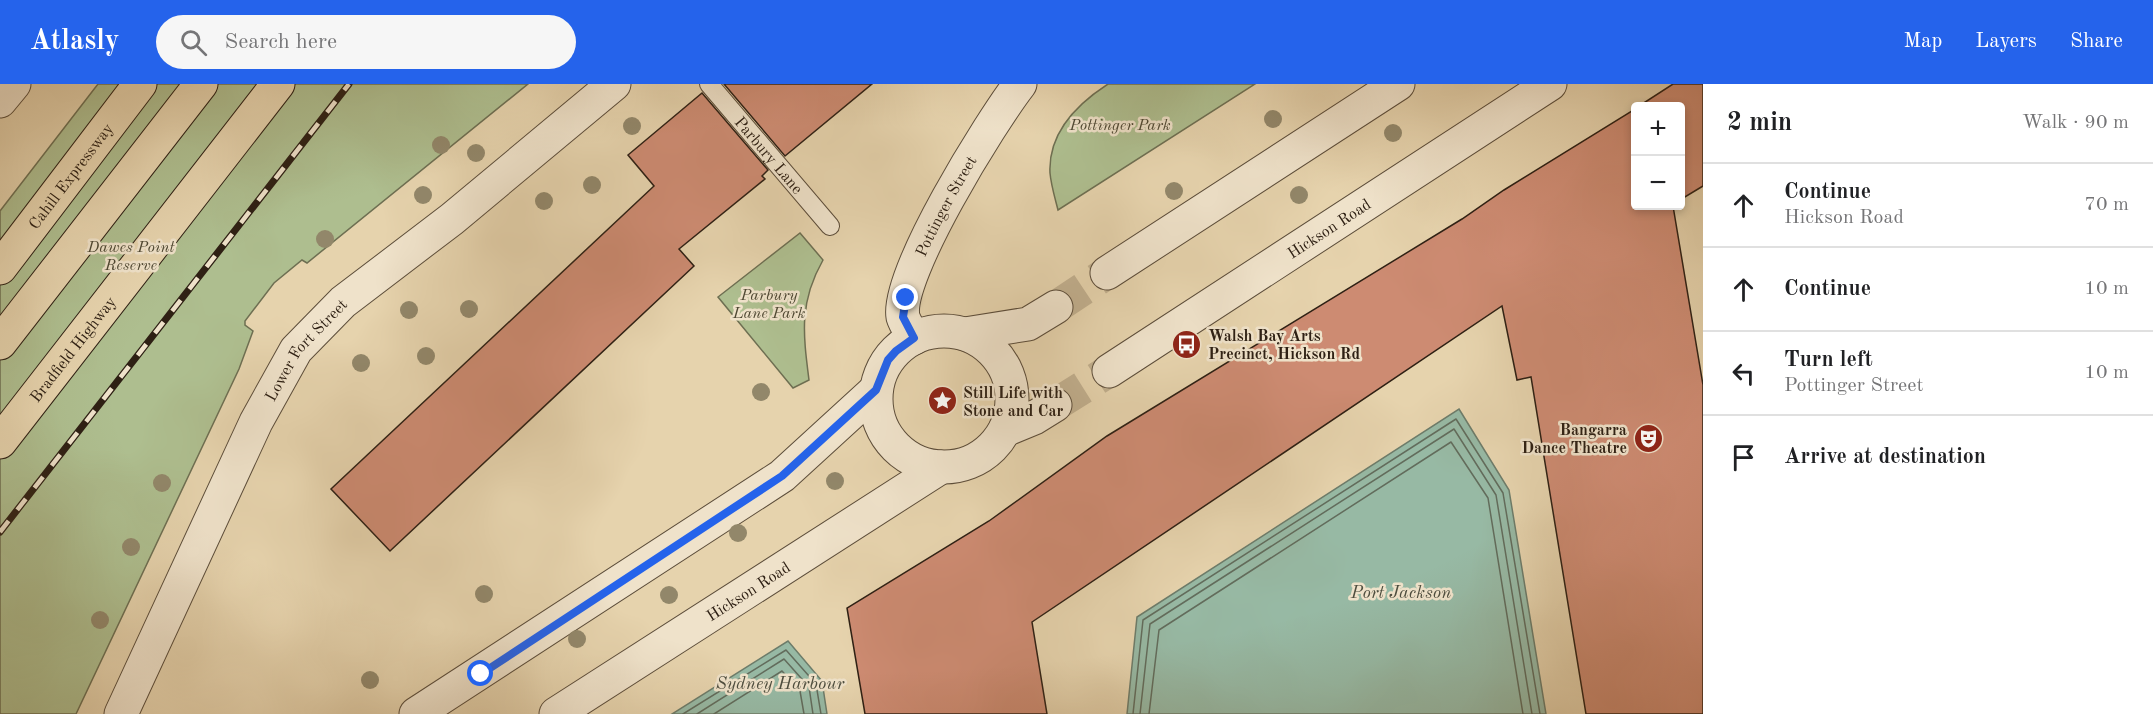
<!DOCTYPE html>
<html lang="en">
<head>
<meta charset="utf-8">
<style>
  :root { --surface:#fff; --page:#f6f6f6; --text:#202124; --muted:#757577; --line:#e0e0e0; --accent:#2563eb }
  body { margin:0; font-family:"Old Standard TT",serif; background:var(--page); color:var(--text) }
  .controls { position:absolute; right:18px; top:18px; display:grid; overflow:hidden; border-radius:6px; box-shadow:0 3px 9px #0003 }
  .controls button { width:54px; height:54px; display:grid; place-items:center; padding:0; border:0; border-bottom:2px solid var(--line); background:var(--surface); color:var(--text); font:30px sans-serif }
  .stop { position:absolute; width:18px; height:18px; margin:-14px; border:4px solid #2563eb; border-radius:50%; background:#fff }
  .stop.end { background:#2563eb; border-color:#fff; box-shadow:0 2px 6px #0008 }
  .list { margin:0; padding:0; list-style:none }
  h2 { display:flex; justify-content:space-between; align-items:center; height:78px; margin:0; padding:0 24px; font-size:26px }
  h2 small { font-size:20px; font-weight:400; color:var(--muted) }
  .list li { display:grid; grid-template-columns:39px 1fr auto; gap:18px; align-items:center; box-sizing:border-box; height:84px; padding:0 24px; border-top:2px solid var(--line) }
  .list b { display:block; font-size:22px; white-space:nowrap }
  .list p { margin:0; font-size:20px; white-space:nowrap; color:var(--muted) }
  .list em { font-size:20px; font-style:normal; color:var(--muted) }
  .icon { flex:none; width:33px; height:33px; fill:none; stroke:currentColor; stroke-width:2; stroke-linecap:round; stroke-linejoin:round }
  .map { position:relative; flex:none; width:1703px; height:630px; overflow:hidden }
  header { display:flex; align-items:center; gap:36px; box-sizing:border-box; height:84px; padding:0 30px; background:var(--accent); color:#fff }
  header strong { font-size:28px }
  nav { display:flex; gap:33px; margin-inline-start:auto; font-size:21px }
  .search { width:420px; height:54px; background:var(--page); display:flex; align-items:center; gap:15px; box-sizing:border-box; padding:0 21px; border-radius:33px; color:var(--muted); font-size:22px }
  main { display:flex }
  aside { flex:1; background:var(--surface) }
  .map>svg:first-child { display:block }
  .green { fill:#aebe8f; stroke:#6e6f52; stroke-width:1.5 }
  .water { fill:#97b9a4; stroke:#6d7c6a; stroke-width:1.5 }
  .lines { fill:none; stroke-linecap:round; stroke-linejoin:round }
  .shore { stroke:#626c5c; stroke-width:1.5 }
  .building { fill:#cd8b72; stroke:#2e2014; stroke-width:1.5 }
  .tertiary-tunnel { stroke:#c1af8e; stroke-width:33; stroke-dasharray:33 16; stroke-linecap:butt }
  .service-casing { stroke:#5c4d3a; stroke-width:20 }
  .minor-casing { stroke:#5c4d3a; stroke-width:35 }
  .tertiary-casing { stroke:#5c4d3a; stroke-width:35 }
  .motorway-casing { stroke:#2e2014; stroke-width:35 }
  .service { stroke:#efe2ca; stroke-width:18 }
  .minor { stroke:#efe2ca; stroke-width:33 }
  .tertiary { stroke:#efe2ca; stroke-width:33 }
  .motorway { stroke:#e6d3ad; stroke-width:33 }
  .rail-casing { stroke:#2e2014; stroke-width:7 }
  .rail { stroke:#efe2ca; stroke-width:4.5; stroke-dasharray:14; stroke-linecap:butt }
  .tree { fill:#92876a }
  .route { stroke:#2563eb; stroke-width:8 }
  .labels { text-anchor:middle; stroke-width:5; stroke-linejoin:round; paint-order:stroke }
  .park-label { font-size:16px; font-style:italic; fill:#4e4833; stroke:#efe2ca }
  .street-label { font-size:16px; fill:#2e2014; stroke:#efe2ca }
  .poi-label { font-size:16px; font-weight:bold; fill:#2e2014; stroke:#efe2ca; text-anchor:start }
  .water-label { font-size:18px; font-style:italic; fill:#4e4e3f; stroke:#efe2ca }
</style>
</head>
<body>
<header>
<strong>Atlasly</strong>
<div class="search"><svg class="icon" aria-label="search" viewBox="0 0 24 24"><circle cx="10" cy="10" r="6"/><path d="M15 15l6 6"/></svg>Search here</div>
<nav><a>Map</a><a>Layers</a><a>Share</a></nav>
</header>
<main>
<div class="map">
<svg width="1703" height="630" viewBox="0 0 1703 630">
  <rect width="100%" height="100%" fill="#e6d3ad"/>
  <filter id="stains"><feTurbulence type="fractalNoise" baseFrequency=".00333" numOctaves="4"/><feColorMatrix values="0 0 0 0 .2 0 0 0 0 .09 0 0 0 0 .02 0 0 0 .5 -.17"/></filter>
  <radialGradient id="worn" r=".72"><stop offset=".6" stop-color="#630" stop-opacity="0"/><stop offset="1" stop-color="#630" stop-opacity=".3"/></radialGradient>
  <g class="green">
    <polygon points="98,0 528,0 307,179 302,176 274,199 245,237 245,241 253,247 239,285 76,630 0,630 0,127"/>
    <path d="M1108,0H1255L1058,126C1055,114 1051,101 1050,89C1048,49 1077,20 1108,0Z"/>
    <path d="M800,149L823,176C799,218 803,249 809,296L793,304L718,213Z"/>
  </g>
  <g class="water">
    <polygon points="1459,325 1509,406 1546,630 1127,630 1137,533"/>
    <polygon points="788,557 822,597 827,630 672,630"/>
  </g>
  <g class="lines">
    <g class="shore">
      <polyline points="683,630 786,566 816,600 821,630"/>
      <polyline points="697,630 784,575 809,603 813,630"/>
      <polyline points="714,630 782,587 800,607 804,630"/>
      <polyline points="1133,630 1143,536 1456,335 1503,409 1540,630"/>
      <polyline points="1140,630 1150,540 1454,345 1496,411 1532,630"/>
      <polyline points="1149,630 1159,546 1451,358 1488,414 1523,630"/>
    </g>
  </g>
  <g class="building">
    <polygon points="724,0 872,0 785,72"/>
    <polygon points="1673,0 1703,0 1703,102 1680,116 1680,22 1639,22"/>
    <polygon points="702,9 768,86 762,92 765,95 679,165 694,182 390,467 331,405 654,102 628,71"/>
    <polygon points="1635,25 1635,122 1673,122 1703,301 1703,630 1586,630 1531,293 1517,296 1502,222 1032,538 1047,630 865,630 847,524 989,437 1107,352 1462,135 1504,106"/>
  </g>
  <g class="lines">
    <g class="tertiary-tunnel">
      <polyline points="1056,223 1107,189"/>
      <polyline points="1055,321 1109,287"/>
    </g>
    <defs>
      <g id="service">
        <path id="s1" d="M709,0L830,142"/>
      </g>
      <g id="minor">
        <path id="s2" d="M914,254C911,248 905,240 903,233C895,191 992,36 1020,0"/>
        <path id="s3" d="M121,630L256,338L296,266L343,218L452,135L614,0"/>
      </g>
      <g id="tertiary">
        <polyline points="0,17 14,0"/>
        <polyline points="1107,189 1398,0"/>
        <circle cx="944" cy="315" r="68"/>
        <polyline points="965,250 1028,240 1056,223"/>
        <path id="s4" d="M1109,287L1550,0"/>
        <polyline points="1005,346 1034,334 1055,321"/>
        <polyline points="416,630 782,392 876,306"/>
        <path id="s5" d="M556,630L941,383"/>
      </g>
      <g id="motorway">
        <path id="s6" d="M0,184L140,0"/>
        <polyline points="0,259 201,0"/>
        <path id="s7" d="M0,358L278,0"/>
      </g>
    </defs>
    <use href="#service" class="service-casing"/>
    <use href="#minor" class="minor-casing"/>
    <use href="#tertiary" class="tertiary-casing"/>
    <use href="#motorway" class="motorway-casing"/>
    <use href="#service" class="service"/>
    <use href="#minor" class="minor"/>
    <use href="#tertiary" class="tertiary"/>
    <use href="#motorway" class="motorway"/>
    <defs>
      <polyline id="rail" points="0,448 349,0"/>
    </defs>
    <use href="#rail" class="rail-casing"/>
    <use href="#rail" class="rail"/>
  </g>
  <g class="tree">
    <circle cx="1273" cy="35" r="9"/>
    <circle cx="632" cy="42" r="9"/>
    <circle cx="1393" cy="49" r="9"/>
    <circle cx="441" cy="61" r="9"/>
    <circle cx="476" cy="69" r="9"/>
    <circle cx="592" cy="101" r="9"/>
    <circle cx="1174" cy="107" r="9"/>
    <circle cx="423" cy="111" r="9"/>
    <circle cx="1299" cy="111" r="9"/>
    <circle cx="544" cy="117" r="9"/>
    <circle cx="325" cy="155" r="9"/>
    <circle cx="469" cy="225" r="9"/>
    <circle cx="409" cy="226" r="9"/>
    <circle cx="426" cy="272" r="9"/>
    <circle cx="361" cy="279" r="9"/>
    <circle cx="761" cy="308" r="9"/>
    <circle cx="835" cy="397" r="9"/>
    <circle cx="162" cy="399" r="9"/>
    <circle cx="738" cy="449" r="9"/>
    <circle cx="131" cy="463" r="9"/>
    <circle cx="484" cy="510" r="9"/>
    <circle cx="669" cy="511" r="9"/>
    <circle cx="100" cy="536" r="9"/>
    <circle cx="577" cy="555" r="9"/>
    <circle cx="370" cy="596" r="9"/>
  </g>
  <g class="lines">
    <polyline class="route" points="481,590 782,392 876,306 888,276 896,267 914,254 903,233 906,214"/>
  </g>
  <defs>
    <symbol id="bus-disc" viewBox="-11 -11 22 22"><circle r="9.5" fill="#8f2418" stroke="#efe2ca"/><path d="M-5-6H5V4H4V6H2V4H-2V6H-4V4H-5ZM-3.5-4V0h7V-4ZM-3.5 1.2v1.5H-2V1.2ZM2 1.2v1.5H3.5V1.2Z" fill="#fff"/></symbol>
    <symbol id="sight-disc" viewBox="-11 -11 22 22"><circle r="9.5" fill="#8f2418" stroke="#efe2ca"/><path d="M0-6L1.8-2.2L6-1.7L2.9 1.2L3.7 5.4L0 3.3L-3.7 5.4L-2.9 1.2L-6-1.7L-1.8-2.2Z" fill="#fff"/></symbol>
    <symbol id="theatre-disc" viewBox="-11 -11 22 22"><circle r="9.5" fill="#8f2418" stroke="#efe2ca"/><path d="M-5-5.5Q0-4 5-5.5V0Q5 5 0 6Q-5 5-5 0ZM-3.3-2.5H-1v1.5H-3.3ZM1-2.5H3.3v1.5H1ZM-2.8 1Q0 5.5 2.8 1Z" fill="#fff"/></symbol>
  </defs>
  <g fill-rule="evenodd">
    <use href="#bus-disc" x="1170" y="244" width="33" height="33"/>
    <use href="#sight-disc" x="926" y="300" width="33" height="33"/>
    <use href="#theatre-disc" x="1632" y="338" width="33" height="33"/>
  </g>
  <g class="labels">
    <g class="park-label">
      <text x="1120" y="46">Pottinger Park</text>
      <text x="131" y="168">Dawes Point<tspan x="131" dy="18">Reserve</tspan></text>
      <text x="769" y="216">Parbury<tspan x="769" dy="18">Lane Park</tspan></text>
    </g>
    <g class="street-label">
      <text dy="6" stroke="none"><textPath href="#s1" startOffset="93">Parbury Lane</textPath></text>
      <text dy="6" stroke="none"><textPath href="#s6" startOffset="116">Cahill Expressway</textPath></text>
      <text dy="6" stroke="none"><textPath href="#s2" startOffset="144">Pottinger Street</textPath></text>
      <text dy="6" stroke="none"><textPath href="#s4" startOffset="262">Hickson Road</textPath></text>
      <text dy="6" stroke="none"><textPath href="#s7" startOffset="118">Bradfield Highway</textPath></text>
      <text dy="6" stroke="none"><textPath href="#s3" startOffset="410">Lower Fort Street</textPath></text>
      <text dy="6" stroke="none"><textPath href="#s5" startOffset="228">Hickson Road</textPath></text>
    </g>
    <g class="poi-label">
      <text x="1208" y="257">Walsh Bay Arts<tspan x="1208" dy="18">Precinct, Hickson Rd</tspan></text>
      <text x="963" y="314">Still Life with<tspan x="963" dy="18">Stone and Car</tspan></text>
      <text x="1627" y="351" text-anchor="end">Bangarra<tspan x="1627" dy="18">Dance Theatre</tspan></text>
    </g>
    <g class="water-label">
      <text x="1401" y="514">Port Jackson</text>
      <text x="780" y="605">Sydney Harbour</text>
    </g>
  </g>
  <rect width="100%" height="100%" filter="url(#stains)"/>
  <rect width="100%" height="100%" fill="url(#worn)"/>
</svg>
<div class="controls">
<button>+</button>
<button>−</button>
</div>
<div class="stop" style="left:481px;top:590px"></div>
<div class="stop end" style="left:906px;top:214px"></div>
</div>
<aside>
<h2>2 min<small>Walk · 90 m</small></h2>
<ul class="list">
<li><svg class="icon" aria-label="ahead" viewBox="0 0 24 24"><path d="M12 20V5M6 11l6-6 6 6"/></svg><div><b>Continue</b><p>Hickson Road</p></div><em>70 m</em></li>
<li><svg class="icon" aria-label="ahead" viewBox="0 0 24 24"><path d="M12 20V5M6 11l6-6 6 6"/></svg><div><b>Continue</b></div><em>10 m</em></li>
<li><svg class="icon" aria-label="left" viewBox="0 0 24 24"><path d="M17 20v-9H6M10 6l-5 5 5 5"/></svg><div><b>Turn left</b><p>Pottinger Street</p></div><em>10 m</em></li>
<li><svg class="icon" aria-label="arrive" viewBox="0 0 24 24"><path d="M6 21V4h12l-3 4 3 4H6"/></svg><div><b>Arrive at destination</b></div></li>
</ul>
</aside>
</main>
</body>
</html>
